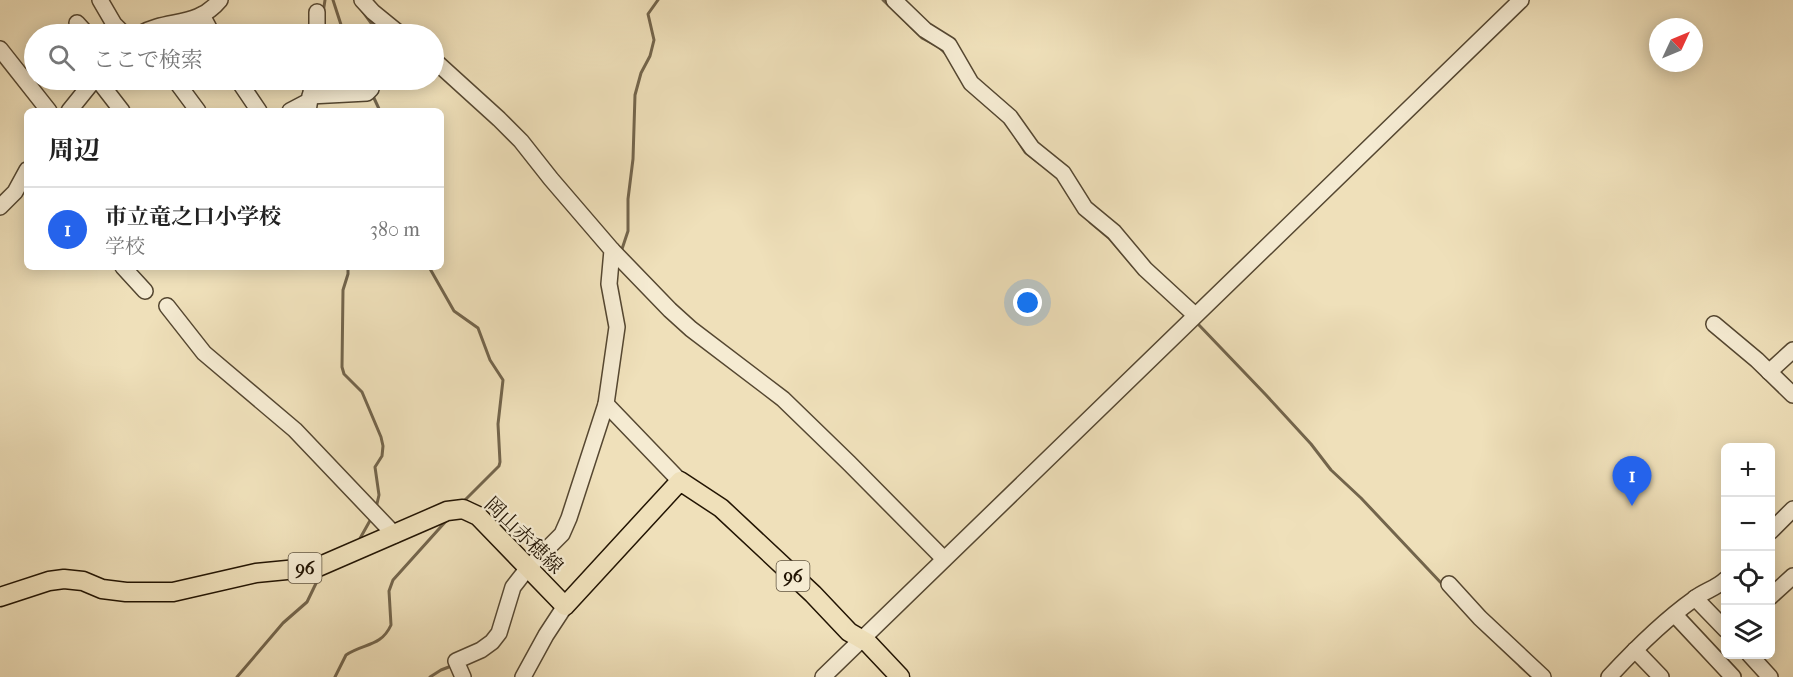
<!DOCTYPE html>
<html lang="ja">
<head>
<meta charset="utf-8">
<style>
  :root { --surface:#fff; --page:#f2f2f2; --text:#222; --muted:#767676; --line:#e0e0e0; --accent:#2563eb }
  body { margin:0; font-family:"IM FELL French Canon","Noto Serif JP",serif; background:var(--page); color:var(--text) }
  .controls { position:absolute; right:18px; bottom:18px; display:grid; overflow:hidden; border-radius:9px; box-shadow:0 3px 15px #0003 }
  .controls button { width:54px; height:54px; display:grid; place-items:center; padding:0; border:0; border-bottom:2px solid var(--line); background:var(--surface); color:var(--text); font:30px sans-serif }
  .compass { position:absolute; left:1649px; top:18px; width:54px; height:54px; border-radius:50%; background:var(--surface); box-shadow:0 3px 15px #0003; rotate:46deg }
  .you { position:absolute; left:1028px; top:303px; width:21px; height:21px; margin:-15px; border:4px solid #fff; border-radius:50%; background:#1a73e8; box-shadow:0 0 0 9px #1a73e833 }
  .badge { display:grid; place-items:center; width:39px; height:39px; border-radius:50%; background:var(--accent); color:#fff; font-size:20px; font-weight:700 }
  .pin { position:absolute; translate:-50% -50px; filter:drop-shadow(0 2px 3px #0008) }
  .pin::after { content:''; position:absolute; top:32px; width:21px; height:18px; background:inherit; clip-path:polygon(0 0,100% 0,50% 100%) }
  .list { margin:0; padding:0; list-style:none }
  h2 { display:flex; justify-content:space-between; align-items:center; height:78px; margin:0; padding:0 24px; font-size:26px }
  h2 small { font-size:20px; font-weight:400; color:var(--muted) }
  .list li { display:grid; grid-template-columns:39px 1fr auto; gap:18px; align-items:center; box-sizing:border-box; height:84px; padding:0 24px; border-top:2px solid var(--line) }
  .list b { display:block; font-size:22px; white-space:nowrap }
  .list p { margin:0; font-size:20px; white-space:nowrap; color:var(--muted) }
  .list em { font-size:20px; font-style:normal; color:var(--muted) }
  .icon { flex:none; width:33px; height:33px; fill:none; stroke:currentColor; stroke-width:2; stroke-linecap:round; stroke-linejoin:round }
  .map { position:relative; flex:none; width:1793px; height:677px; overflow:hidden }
  .search { position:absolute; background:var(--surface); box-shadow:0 3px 15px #0003; left:24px; top:24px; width:420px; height:66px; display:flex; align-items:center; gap:15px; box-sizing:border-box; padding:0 21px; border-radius:33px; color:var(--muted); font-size:22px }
  .panel { position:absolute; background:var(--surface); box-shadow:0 3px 15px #0003; left:24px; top:108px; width:420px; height:162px; border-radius:9px }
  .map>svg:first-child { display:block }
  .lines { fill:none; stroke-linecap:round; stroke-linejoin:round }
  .stream { stroke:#73654c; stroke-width:3 }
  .minor-casing { stroke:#554731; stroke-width:18 }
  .major-casing { stroke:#221403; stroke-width:21 }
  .minor { stroke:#f5ebd2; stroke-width:15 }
  .major { stroke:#efe0ba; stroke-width:18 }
  .labels { text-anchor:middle; stroke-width:4.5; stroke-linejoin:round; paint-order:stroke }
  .shield { fill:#f5ebd2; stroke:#615441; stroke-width:1.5 }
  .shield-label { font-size:18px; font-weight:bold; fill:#221403 }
  .street-label { font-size:20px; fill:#221403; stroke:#f5ebd2 }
</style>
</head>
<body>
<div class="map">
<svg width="1793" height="677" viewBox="0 0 1793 677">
  <rect width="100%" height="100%" fill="#efe0ba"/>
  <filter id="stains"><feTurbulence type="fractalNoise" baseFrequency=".00333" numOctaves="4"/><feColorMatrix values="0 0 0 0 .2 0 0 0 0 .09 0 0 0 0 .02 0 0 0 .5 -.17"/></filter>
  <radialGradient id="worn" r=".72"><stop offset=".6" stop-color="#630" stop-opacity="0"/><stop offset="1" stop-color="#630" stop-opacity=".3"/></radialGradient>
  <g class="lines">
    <g class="stream">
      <polyline points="333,0 344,34"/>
      <polyline points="883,0 922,38 939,47 947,55"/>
      <polyline points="361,9 379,34"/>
      <polyline points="323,13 325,0"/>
      <polyline points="373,96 380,111"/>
      <polyline points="1016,138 1025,152 1039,163"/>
      <polyline points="1090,222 1109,238 1133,266"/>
      <polyline points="621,252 628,231 628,199 633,159 635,95 641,73 650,56 654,40 648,14 658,0"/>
      <polyline points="348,267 348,274 343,290 342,367 344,374 362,392 381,437 383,446 382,456 375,467 379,495 376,508"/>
      <polyline points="429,267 454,311 478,328 490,360 503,380 498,424 500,462 499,466 463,502"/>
      <polyline points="1198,324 1266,395 1311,444 1331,470 1361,498 1443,585"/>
      <polyline points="358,542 372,517"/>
      <polyline points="1520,666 1532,677"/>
      <polyline points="237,677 283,623 307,602 321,573"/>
      <path d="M335,677L346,655C364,643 381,647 391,625L389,591L393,580L447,520"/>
      <polyline points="430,677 441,670 454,665"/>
    </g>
    <defs>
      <g id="minor">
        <polyline points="100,0 114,24 124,34"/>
        <polyline points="362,0 373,12 400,34"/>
        <polyline points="894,0 925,30 949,45 971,83 1010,117 1032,148 1063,173 1085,208 1114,232 1145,269 1195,315"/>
        <polyline points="202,15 212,34"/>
        <polyline points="77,23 87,34"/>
        <path d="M140,34C168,18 197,28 220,0"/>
        <polyline points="317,34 317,12"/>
        <polyline points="0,49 49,111"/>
        <polyline points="434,60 499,119 521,141 551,179 612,250 609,284 617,327 606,404 680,481"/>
        <polyline points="98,80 122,111"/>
        <polyline points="175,80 198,111"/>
        <polyline points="238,80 259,111"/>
        <polyline points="310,96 367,93 371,89 372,80"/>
        <polyline points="69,111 94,80"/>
        <polyline points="290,111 309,101"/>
        <polyline points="308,111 313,80"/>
        <polyline points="0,207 15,192 27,170"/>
        <polyline points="612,250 670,310 691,329 783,399 849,463 944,559"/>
        <polyline points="123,267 145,291"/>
        <polyline points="167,306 204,353 295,430 395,535"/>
        <polyline points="1714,324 1757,360 1793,395"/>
        <polyline points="1769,372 1793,350"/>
        <polyline points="1770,532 1793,509"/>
        <polyline points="1449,584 1480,618 1543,677"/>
        <polyline points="1770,597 1793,576"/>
        <polyline points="1695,598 1726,630"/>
        <polyline points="1675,615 1733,677"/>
        <polyline points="1635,650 1661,677"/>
        <polyline points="1749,654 1770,677"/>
        <polyline points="463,677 456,661 481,650 492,642 499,633 513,587 527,569 562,534 569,518 606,404"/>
        <polyline points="523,677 546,635 565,606"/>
        <polyline points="823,677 1521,0"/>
        <path d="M1609,677C1635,649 1663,621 1694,599C1704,591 1717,588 1726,579"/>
      </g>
      <polyline id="major" points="0,597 49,581 64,579 83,581 102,589 126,592 173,592 256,573 318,567 447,511 463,509 478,516 565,606 680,481 721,508 813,594 849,632 868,643 900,677"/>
    </defs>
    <use href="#minor" class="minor-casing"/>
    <use href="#major" class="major-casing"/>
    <use href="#minor" class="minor"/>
    <use href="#major" class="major"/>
  </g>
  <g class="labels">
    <g class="shield">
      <rect x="288.5" y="553" width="33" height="30" rx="4.5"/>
      <rect x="776.5" y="561" width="33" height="30" rx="4.5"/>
    </g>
    <g class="shield-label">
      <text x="305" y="574">96</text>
      <text x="793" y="582">96</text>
    </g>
    <g class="street-label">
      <text transform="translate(524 535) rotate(44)" y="7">岡山赤穂線</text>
    </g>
  </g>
  <rect width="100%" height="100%" filter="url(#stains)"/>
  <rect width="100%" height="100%" fill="url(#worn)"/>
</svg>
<div class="controls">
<button>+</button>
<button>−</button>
<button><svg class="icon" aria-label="locate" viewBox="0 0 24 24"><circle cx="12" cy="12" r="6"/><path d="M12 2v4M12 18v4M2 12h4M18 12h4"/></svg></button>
<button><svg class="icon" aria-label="layers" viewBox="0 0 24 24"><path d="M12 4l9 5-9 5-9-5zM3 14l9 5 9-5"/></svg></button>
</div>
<svg class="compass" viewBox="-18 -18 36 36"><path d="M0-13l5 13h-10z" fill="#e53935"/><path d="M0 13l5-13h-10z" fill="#767676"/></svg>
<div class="you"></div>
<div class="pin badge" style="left:1632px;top:506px">1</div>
<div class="search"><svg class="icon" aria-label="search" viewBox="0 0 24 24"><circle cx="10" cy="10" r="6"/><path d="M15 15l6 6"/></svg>ここで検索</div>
<section class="panel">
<h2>周辺<small></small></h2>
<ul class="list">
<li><span class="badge">1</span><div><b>市立竜之口小学校</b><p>学校</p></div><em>380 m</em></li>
</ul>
</section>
</div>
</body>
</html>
